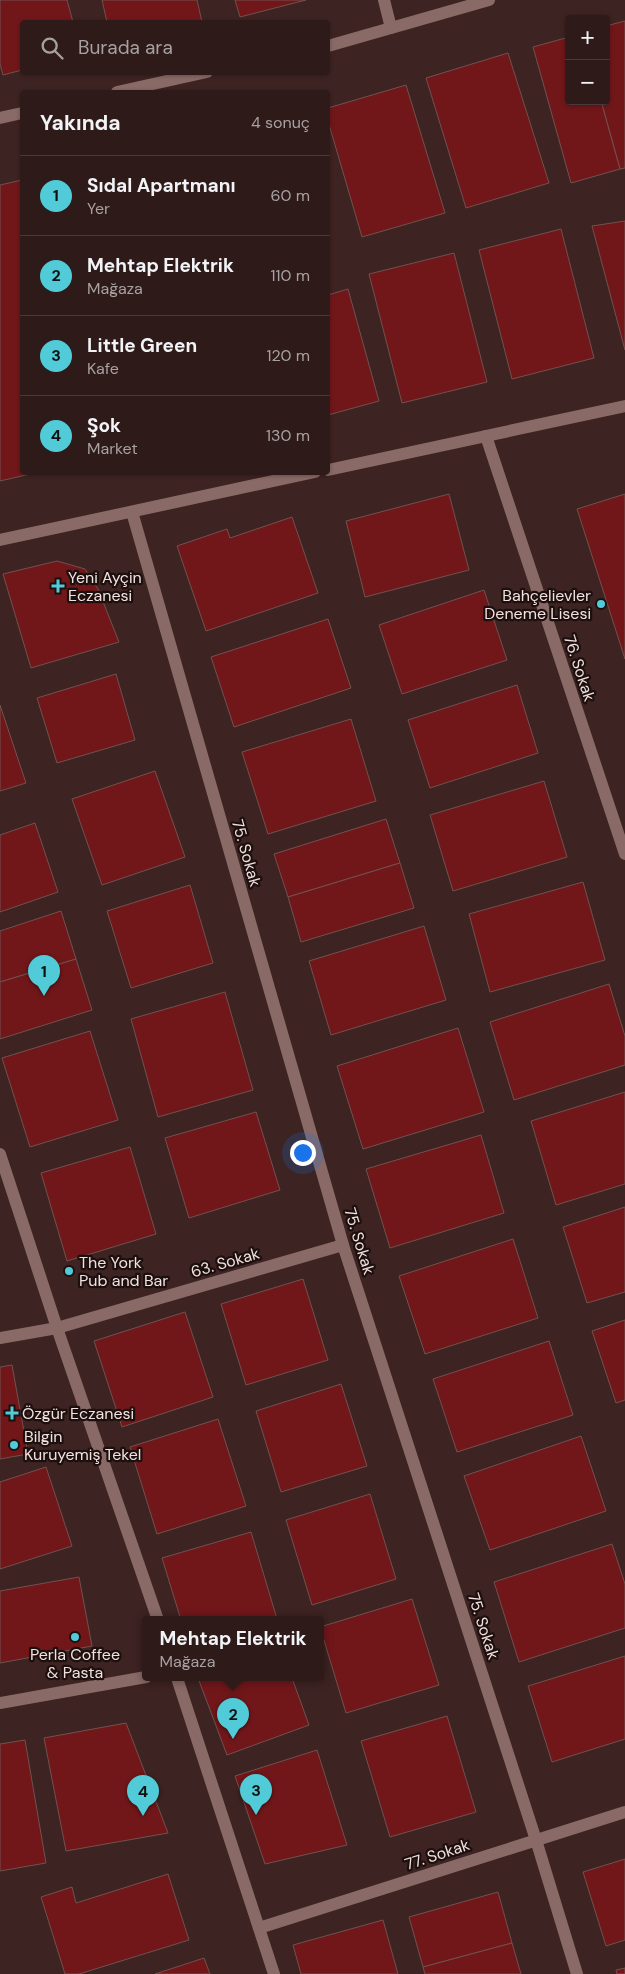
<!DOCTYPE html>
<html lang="tr">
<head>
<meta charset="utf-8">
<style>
  :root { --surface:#2e1a19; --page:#3a2726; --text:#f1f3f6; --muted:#a7a1a2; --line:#493838; --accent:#52cbd8 }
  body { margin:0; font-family:"DM Sans",sans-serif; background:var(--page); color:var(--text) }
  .controls { position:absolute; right:15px; top:15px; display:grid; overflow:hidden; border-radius:5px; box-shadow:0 1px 4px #0004 }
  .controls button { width:45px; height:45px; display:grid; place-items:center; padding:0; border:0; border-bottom:1px solid var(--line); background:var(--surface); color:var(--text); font:25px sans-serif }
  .you { position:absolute; left:302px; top:1152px; width:18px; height:18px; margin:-12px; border:4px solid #fff; border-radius:50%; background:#1a73e8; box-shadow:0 0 0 8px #1a73e833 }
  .badge { display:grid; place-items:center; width:32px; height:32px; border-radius:50%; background:var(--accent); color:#111; font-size:16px; font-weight:700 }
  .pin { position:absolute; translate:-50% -41px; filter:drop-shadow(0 1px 2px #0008) }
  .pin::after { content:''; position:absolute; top:26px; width:18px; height:15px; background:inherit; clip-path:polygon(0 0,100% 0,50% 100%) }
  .popup { position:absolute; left:142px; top:1616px; width:182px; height:65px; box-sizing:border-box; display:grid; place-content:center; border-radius:5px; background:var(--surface); filter:drop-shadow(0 1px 4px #0005); font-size:16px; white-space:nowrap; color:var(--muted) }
  .popup b { font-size:19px; color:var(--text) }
  .popup::after { content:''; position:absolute; left:50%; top:100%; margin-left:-10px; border:10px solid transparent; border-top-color:var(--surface) }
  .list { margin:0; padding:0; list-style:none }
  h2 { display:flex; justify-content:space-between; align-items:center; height:65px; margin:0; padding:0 20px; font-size:21px }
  h2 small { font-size:16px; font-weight:400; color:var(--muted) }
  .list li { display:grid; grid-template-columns:32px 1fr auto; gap:15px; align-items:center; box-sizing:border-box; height:80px; padding:0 20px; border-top:1px solid var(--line) }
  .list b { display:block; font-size:19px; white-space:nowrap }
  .list p { margin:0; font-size:16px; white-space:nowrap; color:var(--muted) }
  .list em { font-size:16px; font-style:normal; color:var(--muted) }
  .icon { flex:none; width:28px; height:28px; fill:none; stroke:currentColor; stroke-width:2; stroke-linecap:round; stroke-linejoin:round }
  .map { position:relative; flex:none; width:625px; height:1974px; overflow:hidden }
  .search { position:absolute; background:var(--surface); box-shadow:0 1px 4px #0004; left:20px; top:20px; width:310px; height:55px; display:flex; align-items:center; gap:12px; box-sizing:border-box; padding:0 18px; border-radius:5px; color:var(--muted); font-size:19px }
  .panel { position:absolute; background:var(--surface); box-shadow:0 1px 4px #0004; left:20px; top:90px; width:310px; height:385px; border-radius:5px }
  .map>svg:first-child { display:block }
  .building { fill:#71171a; stroke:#70524f }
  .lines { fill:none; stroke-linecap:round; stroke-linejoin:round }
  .minor { stroke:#896a67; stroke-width:12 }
  .secondary { stroke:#896a67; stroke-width:12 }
  .poi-dot { fill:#52cbd8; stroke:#1c100f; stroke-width:2 }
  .labels { text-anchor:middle; stroke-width:4.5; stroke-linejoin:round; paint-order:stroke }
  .poi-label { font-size:16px; fill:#f4e1df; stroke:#1c100f; text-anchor:start }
  .street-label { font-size:16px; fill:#f4e1df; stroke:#1c100f }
</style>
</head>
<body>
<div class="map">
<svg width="625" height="1974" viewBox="0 0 625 1974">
  <rect width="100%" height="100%" fill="#3d2321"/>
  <g class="building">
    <polygon points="0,0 67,0 73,22 22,22 22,70 3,75 0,64"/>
    <polygon points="102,0 197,0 202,22 107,22"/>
    <polygon points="235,0 306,0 240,17"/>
    <polygon points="625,21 625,168 620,169 601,101 606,101 606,26"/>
    <polygon points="569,37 569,101 601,101 620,169 571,183 533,47"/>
    <polygon points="508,53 549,183 466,208 426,78"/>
    <polygon points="406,85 445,213 362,237 328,121 328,108"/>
    <polygon points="22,180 22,472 39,472 0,481 0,185"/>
    <polygon points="625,221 625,350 592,226"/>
    <polygon points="561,229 594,358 512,379 479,250"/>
    <polygon points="454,253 487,382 402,403 369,274"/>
    <polygon points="348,289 379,401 328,415 328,295"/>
    <polygon points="449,494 469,570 365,597 346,521"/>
    <polygon points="625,494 625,659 577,509"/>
    <polygon points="292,517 318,593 206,631 177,546 227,529 230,538"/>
    <polygon points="57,561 85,569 98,589 119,642 31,668 3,574"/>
    <polygon points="484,590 507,660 402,694 379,625"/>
    <polygon points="328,619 351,688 234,727 211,657"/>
    <polygon points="116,674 135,740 57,763 37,698"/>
    <polygon points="517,685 538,753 430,788 408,720"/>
    <polygon points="0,705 26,783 0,791"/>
    <polygon points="351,719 376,801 268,834 242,752"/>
    <polygon points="155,771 185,857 102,885 72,799"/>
    <polygon points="544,781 567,857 453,891 430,815"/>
    <polygon points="386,819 400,863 288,897 274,854"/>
    <polygon points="35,823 58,892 0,912 0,835"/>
    <polygon points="400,863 414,908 301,942 288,897"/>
    <polygon points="583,882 605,960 490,992 469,914"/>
    <polygon points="190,885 213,963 131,988 107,911"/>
    <polygon points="61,911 76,959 0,982 0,931"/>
    <polygon points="424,926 446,1000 331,1035 309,961"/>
    <polygon points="76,959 92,1010 0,1039 0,982"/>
    <polygon points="609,984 625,1036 625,1065 514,1100 490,1022"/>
    <polygon points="225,992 253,1090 158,1117 131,1019"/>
    <polygon points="458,1028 484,1112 363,1149 337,1066"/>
    <polygon points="90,1031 118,1120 30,1147 2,1058"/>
    <polygon points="625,1092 625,1184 556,1205 531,1121"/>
    <polygon points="256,1112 280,1190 189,1218 165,1138"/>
    <polygon points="481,1135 504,1213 390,1248 366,1169"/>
    <polygon points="130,1147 156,1234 67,1261 41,1173"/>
    <polygon points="625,1207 625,1292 587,1303 563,1227"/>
    <polygon points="513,1239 538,1318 425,1354 399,1276"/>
    <polygon points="303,1279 328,1360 246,1385 221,1304"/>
    <polygon points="185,1312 213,1397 122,1427 94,1341"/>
    <polygon points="625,1320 625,1400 616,1403 592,1331"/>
    <polygon points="549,1341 573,1415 457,1452 433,1379"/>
    <polygon points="12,1365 28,1454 0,1459 0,1367"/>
    <polygon points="341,1384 367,1466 281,1492 256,1411"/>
    <polygon points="218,1419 246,1506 157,1534 130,1447"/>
    <polygon points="581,1436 606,1511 490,1550 464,1476"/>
    <polygon points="46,1467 72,1546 0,1569 0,1482"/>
    <polygon points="370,1494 396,1579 312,1605 286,1520"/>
    <polygon points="251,1532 277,1619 272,1620 181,1620 162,1558"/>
    <polygon points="612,1544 625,1584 625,1628 519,1662 494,1582"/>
    <polygon points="79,1577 92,1646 0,1663 0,1591"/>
    <polygon points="412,1599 439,1685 346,1713 320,1627"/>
    <polygon points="625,1656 625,1739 552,1762 528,1686"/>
    <polygon points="198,1678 292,1678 309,1725 227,1755"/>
    <polygon points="447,1716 476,1812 390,1837 361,1741"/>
    <polygon points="126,1723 168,1833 66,1851 44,1738"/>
    <polygon points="25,1740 46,1863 0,1871 0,1744"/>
    <polygon points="317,1750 347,1845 265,1864 235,1776"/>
    <polygon points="625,1859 625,1940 606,1946 583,1872"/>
    <polygon points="168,1874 189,1940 79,1974 65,1974 41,1897 72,1887 76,1903"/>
    <polygon points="498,1892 512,1943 423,1967 409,1917"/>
    <polygon points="383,1920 398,1974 301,1974 293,1945"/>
    <polygon points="512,1943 521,1974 425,1974 423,1967"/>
    <polygon points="204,1958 210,1974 155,1974"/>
    <polygon points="625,1968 625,1974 617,1974 616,1970"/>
  </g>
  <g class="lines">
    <g class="minor">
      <polyline points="384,0 391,28"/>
      <polyline points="486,436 625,854"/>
      <polyline points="328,470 625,406"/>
      <polyline points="132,512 343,1245 536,1840 577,1974"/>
      <polyline points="0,540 315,472"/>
      <polyline points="0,1154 57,1328 158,1620"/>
      <polyline points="0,1338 57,1328 343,1245"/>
      <polyline points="177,1678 274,1974"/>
      <polyline points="0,1703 146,1677"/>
      <polyline points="259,1928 625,1812"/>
    </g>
    <g class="secondary">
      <polyline points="328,46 489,0"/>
      <polyline points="117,92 207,72"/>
      <polyline points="0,118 22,113"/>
    </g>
  </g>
  <g class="poi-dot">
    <path d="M55.5 578.5h5v5h5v5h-5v5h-5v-5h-5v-5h5z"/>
    <circle cx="601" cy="604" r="5"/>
    <circle cx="69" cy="1271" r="5"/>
    <path d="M9.5 1405.5h5v5h5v5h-5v5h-5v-5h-5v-5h5z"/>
    <circle cx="14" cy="1445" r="5"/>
    <circle cx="75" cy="1637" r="5"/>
  </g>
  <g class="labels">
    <g class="poi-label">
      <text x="68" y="583">Yeni Ayçin<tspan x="68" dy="18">Eczanesi</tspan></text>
      <text x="591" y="601" text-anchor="end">Bahçelievler<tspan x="591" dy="18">Deneme Lisesi</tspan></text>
      <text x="79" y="1268">The York<tspan x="79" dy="18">Pub and Bar</tspan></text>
      <text x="22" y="1419">Özgür Eczanesi</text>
      <text x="24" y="1442">Bilgin<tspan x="24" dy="18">Kuruyemiş Tekel</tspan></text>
      <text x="75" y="1660" text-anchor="middle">Perla Coffee<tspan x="75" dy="18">&amp; Pasta</tspan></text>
    </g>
    <g class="street-label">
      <text transform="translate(580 668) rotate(72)" y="6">76. Sokak</text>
      <text transform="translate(247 853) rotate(74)" y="6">75. Sokak</text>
      <text transform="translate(360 1241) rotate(73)" y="6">75. Sokak</text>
      <text transform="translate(225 1262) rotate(-16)" y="6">63. Sokak</text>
      <text transform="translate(484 1626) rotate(72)" y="6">75. Sokak</text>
      <text transform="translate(437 1854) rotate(-18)" y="6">77. Sokak</text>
    </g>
  </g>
</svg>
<div class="controls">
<button>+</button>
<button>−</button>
</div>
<div class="you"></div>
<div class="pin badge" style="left:44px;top:996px">1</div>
<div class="pin badge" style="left:233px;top:1739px">2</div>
<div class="popup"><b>Mehtap Elektrik</b>Mağaza</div>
<div class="pin badge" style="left:256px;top:1815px">3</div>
<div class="pin badge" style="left:143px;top:1816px">4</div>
<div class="search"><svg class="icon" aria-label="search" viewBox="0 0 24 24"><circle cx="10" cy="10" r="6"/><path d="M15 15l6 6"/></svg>Burada ara</div>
<section class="panel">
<h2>Yakında<small>4 sonuç</small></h2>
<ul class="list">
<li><span class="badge">1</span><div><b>Sıdal Apartmanı</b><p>Yer</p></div><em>60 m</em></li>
<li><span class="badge">2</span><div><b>Mehtap Elektrik</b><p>Mağaza</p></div><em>110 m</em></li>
<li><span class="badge">3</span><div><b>Little Green</b><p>Kafe</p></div><em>120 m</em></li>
<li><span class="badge">4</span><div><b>Şok</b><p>Market</p></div><em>130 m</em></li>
</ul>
</section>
</div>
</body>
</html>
